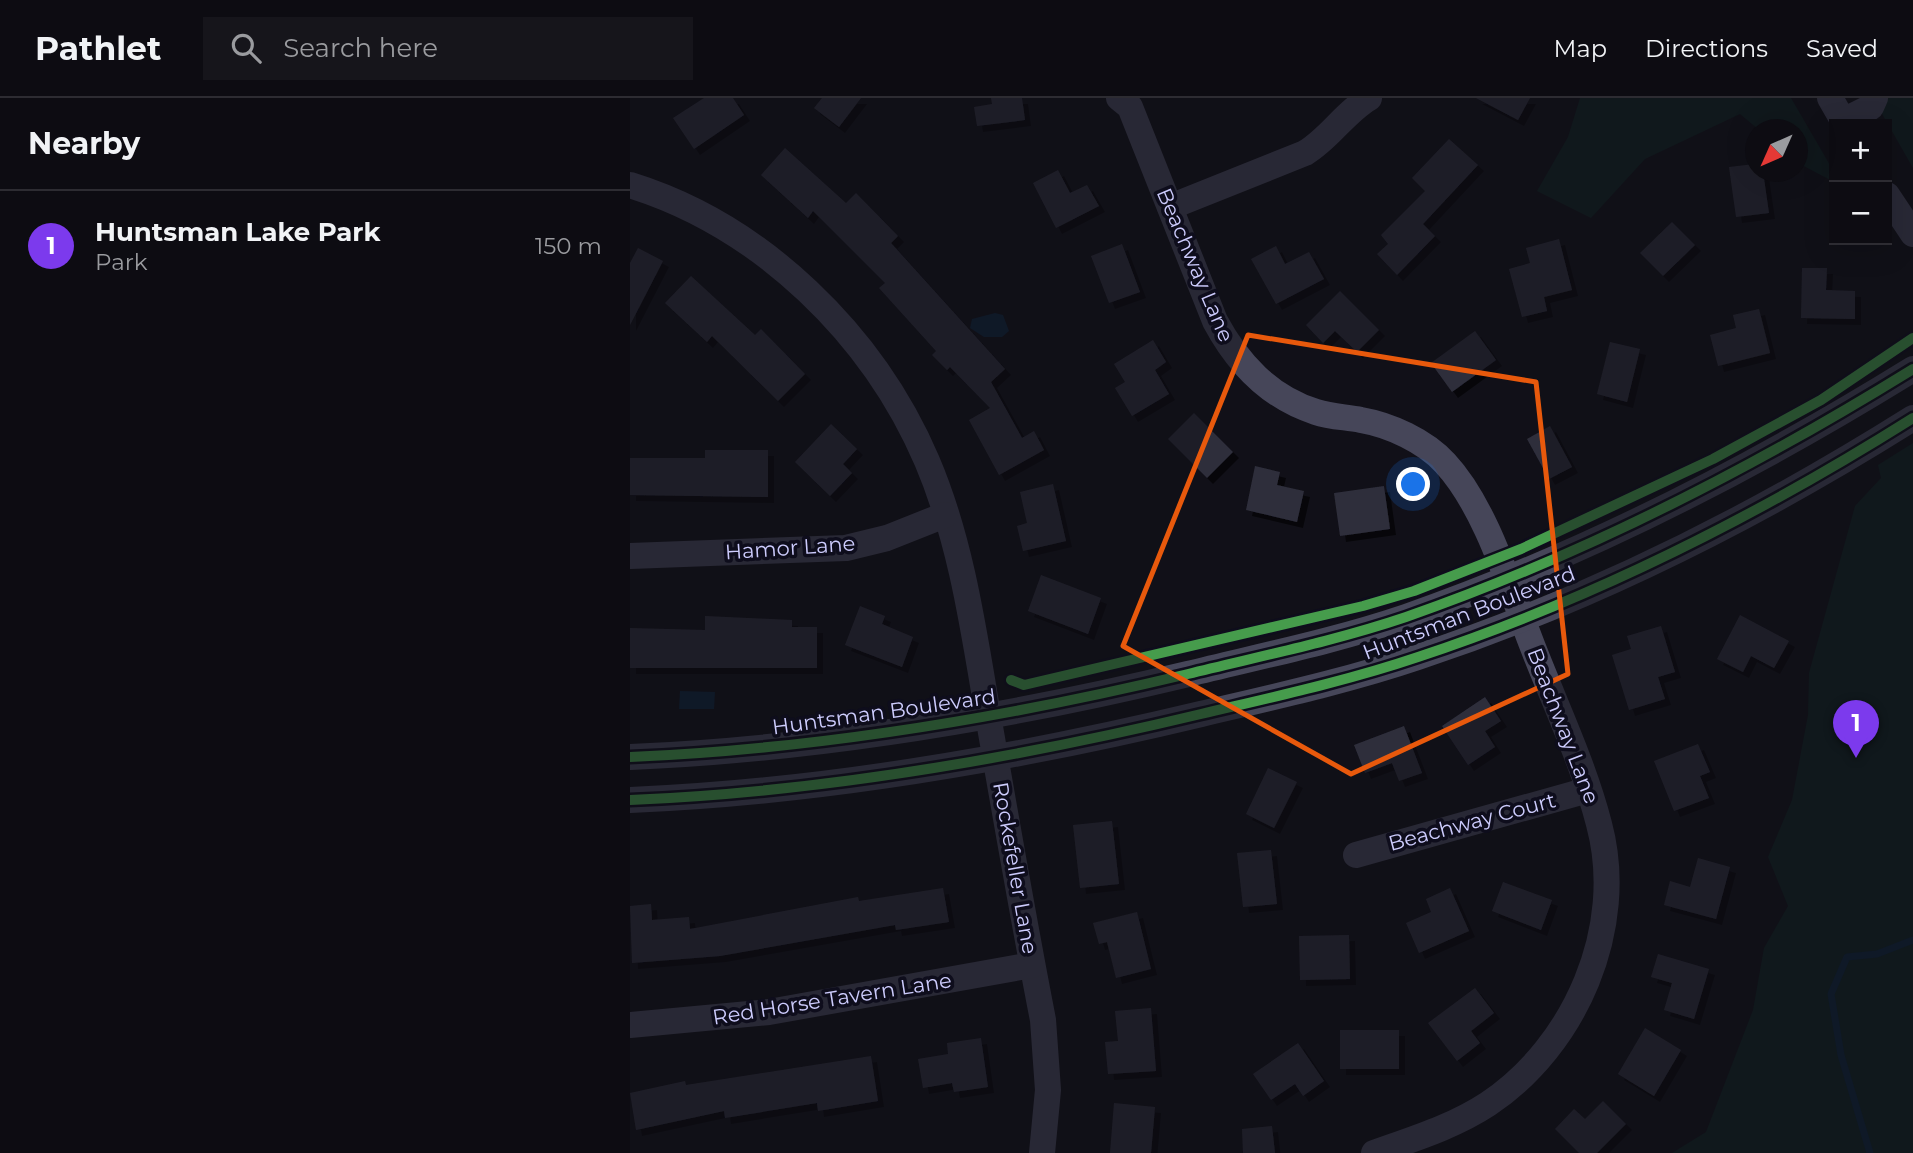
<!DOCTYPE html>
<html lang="en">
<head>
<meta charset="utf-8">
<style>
  :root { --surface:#0d0c12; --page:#16151b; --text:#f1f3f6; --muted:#9a9b9f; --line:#2d2c32; --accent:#7c3aed }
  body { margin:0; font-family:Montserrat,sans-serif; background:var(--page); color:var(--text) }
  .controls { position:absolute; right:21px; top:21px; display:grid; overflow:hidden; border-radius:0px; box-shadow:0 7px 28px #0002 }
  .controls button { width:63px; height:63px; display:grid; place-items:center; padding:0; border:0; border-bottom:2px solid var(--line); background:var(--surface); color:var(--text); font:35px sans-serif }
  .compass { position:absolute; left:1115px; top:21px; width:63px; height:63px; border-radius:50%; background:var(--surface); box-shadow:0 7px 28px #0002; rotate:225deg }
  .you { position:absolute; left:784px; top:387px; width:24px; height:24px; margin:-18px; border:5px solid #fff; border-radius:50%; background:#1a73e8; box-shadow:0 0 0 10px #1a73e833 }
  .badge { display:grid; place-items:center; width:46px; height:46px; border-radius:50%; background:var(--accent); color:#fff; font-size:23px; font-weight:700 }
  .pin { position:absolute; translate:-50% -58px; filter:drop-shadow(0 2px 4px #0008) }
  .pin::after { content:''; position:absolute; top:37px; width:24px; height:21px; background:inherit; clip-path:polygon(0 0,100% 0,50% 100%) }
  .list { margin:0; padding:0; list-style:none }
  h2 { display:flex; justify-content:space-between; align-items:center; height:91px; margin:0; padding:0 28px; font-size:30px }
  h2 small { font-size:23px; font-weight:400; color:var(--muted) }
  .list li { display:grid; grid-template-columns:46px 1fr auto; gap:21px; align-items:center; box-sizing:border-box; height:112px; padding:0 28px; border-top:2px solid var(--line) }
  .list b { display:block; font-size:26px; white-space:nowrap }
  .list p { margin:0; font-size:23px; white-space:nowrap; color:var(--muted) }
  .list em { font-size:23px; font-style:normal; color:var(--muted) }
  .icon { flex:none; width:38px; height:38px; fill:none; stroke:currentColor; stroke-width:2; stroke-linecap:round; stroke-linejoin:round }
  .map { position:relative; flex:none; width:1283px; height:1055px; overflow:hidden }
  header { display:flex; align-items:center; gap:42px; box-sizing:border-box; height:98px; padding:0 35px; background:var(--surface); border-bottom:2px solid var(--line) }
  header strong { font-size:33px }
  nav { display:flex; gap:38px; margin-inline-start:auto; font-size:24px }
  .search { width:490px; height:63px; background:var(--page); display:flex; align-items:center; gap:18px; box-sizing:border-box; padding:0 24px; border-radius:0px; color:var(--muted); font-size:26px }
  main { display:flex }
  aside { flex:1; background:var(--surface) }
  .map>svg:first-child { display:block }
  .green { fill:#102322 }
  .water { fill:#0e243b }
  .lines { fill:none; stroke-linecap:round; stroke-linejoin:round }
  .stream { stroke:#0e243b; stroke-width:7 }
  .building { fill:#2e2e3b; filter:url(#shadow) }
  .minor { stroke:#464659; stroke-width:26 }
  .cycleway-casing { stroke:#0e0d1c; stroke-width:15 }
  .cycleway { stroke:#469c4c; stroke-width:10 }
  .marked { fill:none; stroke:#e8590c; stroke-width:5; stroke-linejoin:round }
  .labels { text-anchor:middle; stroke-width:7; stroke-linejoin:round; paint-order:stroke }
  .street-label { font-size:21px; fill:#cccbfc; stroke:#0e0d1c }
</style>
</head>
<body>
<header>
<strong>Pathlet</strong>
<div class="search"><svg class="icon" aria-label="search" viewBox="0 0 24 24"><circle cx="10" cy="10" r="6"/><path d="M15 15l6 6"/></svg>Search here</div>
<nav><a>Map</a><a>Directions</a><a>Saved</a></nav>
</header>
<main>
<aside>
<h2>Nearby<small></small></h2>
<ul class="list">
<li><span class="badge">1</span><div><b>Huntsman Lake Park</b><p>Park</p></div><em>150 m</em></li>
</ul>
</aside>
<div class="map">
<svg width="1283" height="1055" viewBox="0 0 1283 1055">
  <defs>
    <filter id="shadow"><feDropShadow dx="6" dy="6" stdDeviation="0" flood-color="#0009"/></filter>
  </defs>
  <rect width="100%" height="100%" fill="#111018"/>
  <g class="green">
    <polygon points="950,0 1161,0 1204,74 1204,84 1168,65 1168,32 1128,31 1110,16 1015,61 961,120 907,93 938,39"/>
    <polygon points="1243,0 1283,0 1283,70"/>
    <polygon points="1283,345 1283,1055 1042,1055 1076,1034 1123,912 1134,850 1158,808 1138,759 1162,702 1178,617 1179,575 1225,408 1251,380 1248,367"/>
  </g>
  <g class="water">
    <polygon points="365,215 373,217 379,233 372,239 354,239 340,230 342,221"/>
    <polygon points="50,593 85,594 84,611 49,611"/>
  </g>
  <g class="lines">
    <polyline class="stream" points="1240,1055 1211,957 1201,896 1217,859 1247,856 1283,842"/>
  </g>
  <g class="building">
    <polygon points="74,0 103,0 114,17 64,51 43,20"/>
    <polygon points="192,0 231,0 209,29 184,10"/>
    <polygon points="361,0 392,0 395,22 347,28 344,9 362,6"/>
    <polygon points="846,0 900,0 888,22"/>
    <polygon points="819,41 848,67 793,126 805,138 767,177 747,156 758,146 751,137 795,93 782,80"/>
    <polygon points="155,50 216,105 226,95 268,138 261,145 375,271 361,284 392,340 404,333 414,352 369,377 339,322 360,310 320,269 317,272 302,257 306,253 249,190 255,185 183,113 178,120 131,77"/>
    <polygon points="1125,66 1125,74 1133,74 1139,115 1106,119 1099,69"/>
    <polygon points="428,72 440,95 457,87 469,108 426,130 403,85"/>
    <polygon points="1042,124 1065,147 1033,178 1010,155"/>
    <polygon points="929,141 942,192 914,199 917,213 892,219 879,171 900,165 896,150"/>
    <polygon points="492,146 510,194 479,205 461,158"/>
    <polygon points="646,148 655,166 679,154 694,181 646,206 621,161"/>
    <polygon points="8,150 33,163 0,227 0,165"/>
    <polygon points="1172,170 1197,170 1196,192 1225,193 1225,221 1171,220"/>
    <polygon points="61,178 125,237 131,231 175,276 148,303 82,238 77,244 35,205"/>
    <polygon points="710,193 749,232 727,254 705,233 693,245 676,227"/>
    <polygon points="1129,211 1140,255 1088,268 1080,237 1106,230 1103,217"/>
    <polygon points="845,233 866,262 822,294 801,265"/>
    <polygon points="523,242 536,264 525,272 539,296 502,318 485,290 495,284 484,266"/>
    <polygon points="980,244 1010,251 997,304 967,296"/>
    <polygon points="564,315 603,354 577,380 538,341"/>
    <polygon points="201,326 227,351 213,366 222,375 200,398 165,364"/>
    <polygon points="920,328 942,369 919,381 897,341"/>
    <polygon points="75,352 138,352 138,399 0,397 0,360 75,360"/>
    <polygon points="625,368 650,374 647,387 674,393 667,424 616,412"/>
    <polygon points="423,386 436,443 393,453 387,428 397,425 390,394"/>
    <polygon points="754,388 760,431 710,438 704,395"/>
    <polygon points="411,477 471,500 458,536 398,513"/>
    <polygon points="230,508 255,518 252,526 283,539 272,569 215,547"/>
    <polygon points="1110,517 1159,543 1144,570 1121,558 1113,574 1087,561"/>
    <polygon points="75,518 162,522 162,529 187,529 187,570 0,570 0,530 75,532"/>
    <polygon points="1031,528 1045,574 1028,579 1035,601 999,612 982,557 1001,551 997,538"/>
    <polygon points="855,599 871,623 855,633 865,649 838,667 812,628"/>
    <polygon points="774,628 792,675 769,683 762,665 735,675 724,647"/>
    <polygon points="1068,646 1080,674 1070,678 1079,700 1044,713 1024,663"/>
    <polygon points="638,670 667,684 644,730 616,716"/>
    <polygon points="482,723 489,786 450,790 443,727"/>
    <polygon points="641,752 647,806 613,809 607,755"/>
    <polygon points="1068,760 1100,769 1086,821 1034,807 1040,783 1060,789"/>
    <polygon points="873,784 922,802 911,832 862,813"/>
    <polygon points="313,790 319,824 266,832 265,827 90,858 2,865 0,808 21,806 22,822 59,819 60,831 228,799 229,803"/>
    <polygon points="820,790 839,833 789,855 776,825 801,814 796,801"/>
    <polygon points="507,814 521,871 486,880 477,844 469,846 463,825"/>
    <polygon points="719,837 720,881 670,882 669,838"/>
    <polygon points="1028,856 1079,871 1064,921 1034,912 1042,885 1021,879"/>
    <polygon points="845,890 864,915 841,933 850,945 827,963 798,925"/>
    <polygon points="521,910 526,973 478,976 475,944 488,943 485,913"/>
    <polygon points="1015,930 1051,952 1024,998 988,976"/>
    <rect x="710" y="932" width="59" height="39"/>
    <polygon points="351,940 358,989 324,994 322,985 293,990 288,961 318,956 317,945"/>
    <polygon points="668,945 694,983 673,998 665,986 641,1002 623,976"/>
    <polygon points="241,958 248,1003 188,1013 187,1005 95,1020 94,1013 6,1032 0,995 55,983 56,987"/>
    <polygon points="973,1003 996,1026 967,1055 949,1055 925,1031 944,1011 955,1021"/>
    <polygon points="484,1005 525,1009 521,1055 480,1055"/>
    <polygon points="642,1028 645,1055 613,1055 612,1031"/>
  </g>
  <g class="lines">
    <g class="minor">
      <path d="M489,0L500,9L585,223C608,266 639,299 686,314C701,319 716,319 731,322C760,327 795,343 815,365C858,411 882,498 906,557C928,613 954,668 969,726C997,830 945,948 858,1006C823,1029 783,1041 744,1055"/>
      <polyline points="1200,0 1215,26"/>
      <polyline points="1213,23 1241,9 1245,0"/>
      <path d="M0,87C132,128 243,237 297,363C335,452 346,551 363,646C379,738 395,830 413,922L418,992L412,1055"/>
      <polyline points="1257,97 1283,136"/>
      <path d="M540,109L675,55C700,40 714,15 739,0"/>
      <polyline points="0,458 216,450 257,440 315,417"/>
      <path d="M0,659C189,651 374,620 558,576C631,558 705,543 776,519C954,457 1123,370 1283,271"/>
      <path d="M0,702C193,694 383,661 571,616C643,599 717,583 788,559C960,502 1129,417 1283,320"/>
      <polyline points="726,757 958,692"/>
      <polyline points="0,927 139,914 402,867"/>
    </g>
    <defs>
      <g id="cycleway">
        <polyline points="381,582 394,587 733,508 784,493 891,451 1083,361 1191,302 1283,240"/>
        <path d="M0,659C189,651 374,620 558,576C631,558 705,543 776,519C954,457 1123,370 1283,271"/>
        <path d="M0,702C193,694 383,661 571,616C643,599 717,583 788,559C960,502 1129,417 1283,320"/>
      </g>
    </defs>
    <use href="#cycleway" class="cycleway-casing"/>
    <use href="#cycleway" class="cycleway"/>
  </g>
  <path d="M0 0H1283V1055H0ZM618,237L906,284L938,576L721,676L493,548Z" fill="#111018" fill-opacity=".55" fill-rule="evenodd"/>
  <path class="marked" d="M618,237L906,284L938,576L721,676L493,548Z"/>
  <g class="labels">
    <g class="street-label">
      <text transform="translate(565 167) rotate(67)" y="7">Beachway Lane</text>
      <text transform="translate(160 450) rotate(-4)" y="7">Hamor Lane</text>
      <text transform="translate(839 515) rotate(-21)" y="7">Huntsman Boulevard</text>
      <text transform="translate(254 614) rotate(-8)" y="7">Huntsman Boulevard</text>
      <text transform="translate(933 628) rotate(69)" y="7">Beachway Lane</text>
      <text transform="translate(842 724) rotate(-15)" y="7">Beachway Court</text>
      <text transform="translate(385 770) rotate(80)" y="7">Rockefeller Lane</text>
      <text transform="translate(202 901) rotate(-9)" y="7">Red Horse Tavern Lane</text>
    </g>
  </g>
</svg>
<div class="controls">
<button>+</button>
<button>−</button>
</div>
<svg class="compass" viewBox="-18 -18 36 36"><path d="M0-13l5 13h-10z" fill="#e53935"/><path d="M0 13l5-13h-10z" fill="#9a9b9f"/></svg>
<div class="you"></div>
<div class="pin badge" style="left:1226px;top:660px">1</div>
</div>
</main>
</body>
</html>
